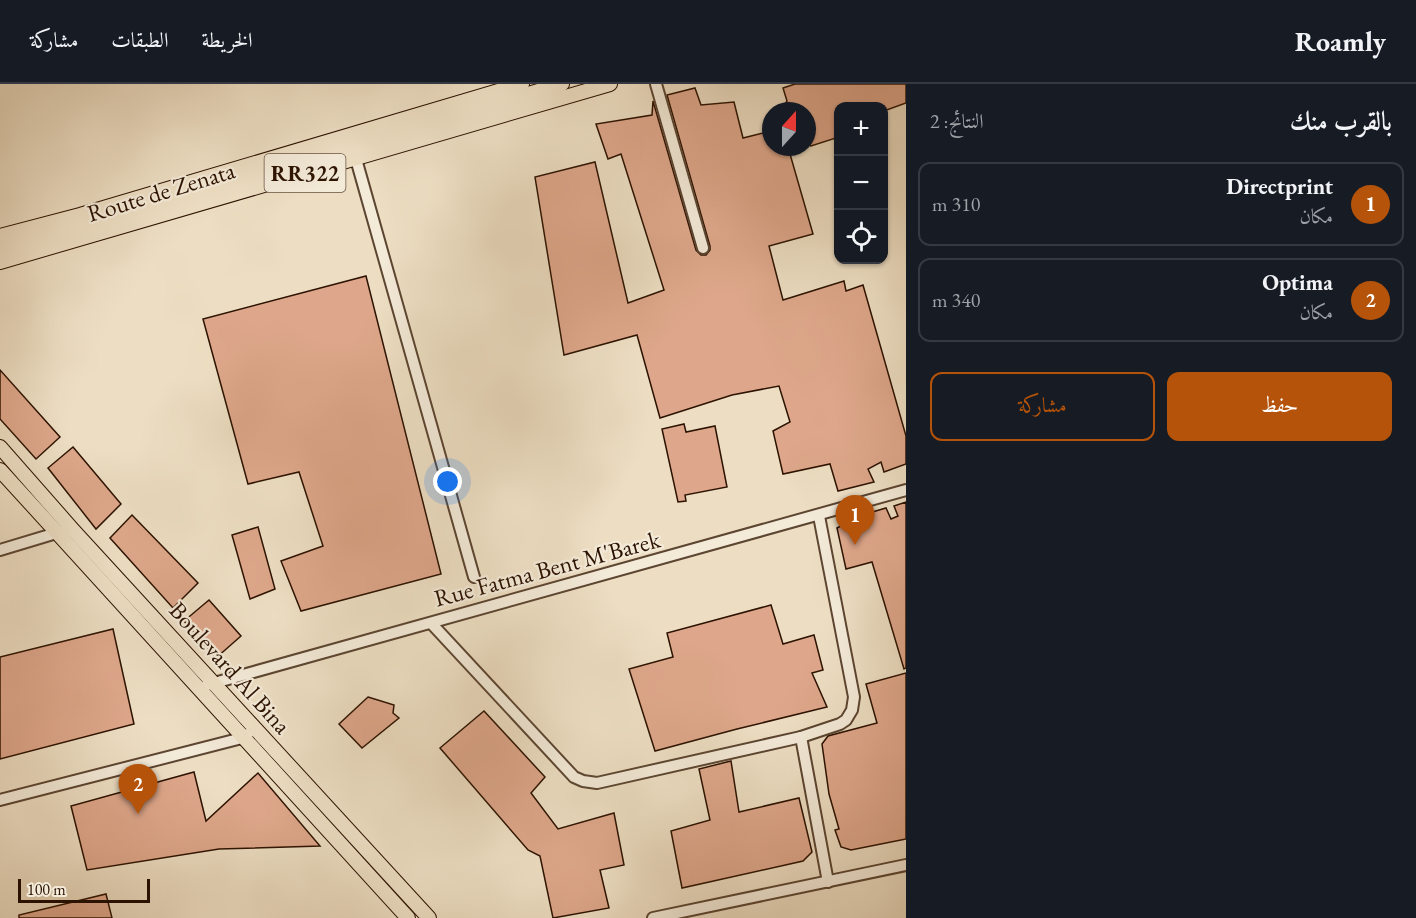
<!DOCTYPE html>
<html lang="ar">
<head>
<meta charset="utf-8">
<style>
  :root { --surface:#171b24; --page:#20242c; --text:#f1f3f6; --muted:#9ea1a6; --line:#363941; --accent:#b45309 }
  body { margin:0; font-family:"EB Garamond",Amiri,serif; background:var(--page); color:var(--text); direction:rtl }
  .controls { position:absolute; right:18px; top:18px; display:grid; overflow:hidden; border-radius:12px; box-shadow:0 2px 4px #0004 }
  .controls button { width:54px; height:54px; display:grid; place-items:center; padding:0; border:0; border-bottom:2px solid var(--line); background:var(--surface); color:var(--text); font:30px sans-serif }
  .compass { position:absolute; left:762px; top:18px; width:54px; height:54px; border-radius:50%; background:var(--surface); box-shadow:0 2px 4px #0004; rotate:21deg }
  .scale { position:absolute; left:18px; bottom:15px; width:132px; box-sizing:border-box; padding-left:6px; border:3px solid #2c1200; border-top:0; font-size:16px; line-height:21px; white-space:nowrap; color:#2c1200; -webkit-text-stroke:4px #f3ead8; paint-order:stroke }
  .you { position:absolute; left:448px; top:398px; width:21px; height:21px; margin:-15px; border:4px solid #fff; border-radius:50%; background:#1a73e8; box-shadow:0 0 0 9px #1a73e833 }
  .badge { display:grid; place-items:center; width:39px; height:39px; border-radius:50%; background:var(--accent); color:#fff; font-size:20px; font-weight:700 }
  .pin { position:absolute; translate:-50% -50px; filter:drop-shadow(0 2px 3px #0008) }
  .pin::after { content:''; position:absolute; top:32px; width:21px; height:18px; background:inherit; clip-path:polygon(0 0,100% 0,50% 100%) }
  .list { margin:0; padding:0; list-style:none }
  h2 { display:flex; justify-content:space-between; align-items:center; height:78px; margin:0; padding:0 24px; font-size:26px }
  h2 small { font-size:20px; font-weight:400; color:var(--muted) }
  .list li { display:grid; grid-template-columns:39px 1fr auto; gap:18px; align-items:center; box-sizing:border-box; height:84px; margin:0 12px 12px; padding:0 12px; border:2px solid var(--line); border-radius:12px }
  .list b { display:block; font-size:22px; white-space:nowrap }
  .list p { margin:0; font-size:20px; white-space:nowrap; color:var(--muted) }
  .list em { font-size:20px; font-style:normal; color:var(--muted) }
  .actions { display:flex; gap:12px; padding:18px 24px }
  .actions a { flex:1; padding:14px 0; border:2px solid var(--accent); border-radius:12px; text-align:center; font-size:21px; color:var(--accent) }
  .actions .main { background:var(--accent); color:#fff }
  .icon { flex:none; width:33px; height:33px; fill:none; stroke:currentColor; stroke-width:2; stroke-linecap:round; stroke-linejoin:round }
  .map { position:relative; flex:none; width:906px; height:834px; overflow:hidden; direction:ltr }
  header { display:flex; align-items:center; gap:36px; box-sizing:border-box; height:84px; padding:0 30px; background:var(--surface); border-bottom:2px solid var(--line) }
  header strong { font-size:28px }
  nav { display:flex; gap:33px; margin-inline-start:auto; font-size:21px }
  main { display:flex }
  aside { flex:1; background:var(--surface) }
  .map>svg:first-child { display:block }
  .building { fill:#dea78b; stroke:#2c1200; stroke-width:1.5 }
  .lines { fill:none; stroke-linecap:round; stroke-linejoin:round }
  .minor-casing { stroke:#5c4531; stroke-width:14 }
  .major-casing { stroke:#2c1200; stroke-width:16 }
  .minor { stroke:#f3ead8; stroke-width:10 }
  .major { stroke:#eddec3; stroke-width:14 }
  .labels { text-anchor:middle; stroke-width:4.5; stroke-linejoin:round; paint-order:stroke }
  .shield { fill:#f3ead8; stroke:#685341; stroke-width:1.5 }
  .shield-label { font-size:22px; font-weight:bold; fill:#2c1200 }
  .street-label { font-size:24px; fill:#2c1200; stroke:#f3ead8 }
</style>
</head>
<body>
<header>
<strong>Roamly</strong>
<nav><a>الخريطة</a><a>الطبقات</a><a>مشاركة</a></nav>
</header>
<main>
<aside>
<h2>بالقرب منك<small>النتائج: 2</small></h2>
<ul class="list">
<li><span class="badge">1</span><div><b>Directprint</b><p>مكان</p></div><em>310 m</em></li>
<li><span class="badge">2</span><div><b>Optima</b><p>مكان</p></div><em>340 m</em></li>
</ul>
<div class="actions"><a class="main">حفظ</a><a>مشاركة</a></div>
</aside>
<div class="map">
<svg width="906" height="834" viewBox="0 0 906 834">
  <rect width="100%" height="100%" fill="#eddec3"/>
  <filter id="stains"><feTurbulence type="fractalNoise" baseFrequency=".00333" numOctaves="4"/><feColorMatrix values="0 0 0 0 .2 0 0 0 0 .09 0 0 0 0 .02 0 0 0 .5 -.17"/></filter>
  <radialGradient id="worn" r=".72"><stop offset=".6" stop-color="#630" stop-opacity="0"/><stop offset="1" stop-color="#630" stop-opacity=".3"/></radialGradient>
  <g class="building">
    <polygon points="795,0 906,0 906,19 884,27 884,22 838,22 838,50 836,54 811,62 807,60 807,27 792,27 785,20 787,17 783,4"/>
    <polygon points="695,4 701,21 734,18 743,54 771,47 771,63 788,63 813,150 769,162 783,216 844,197 846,207 863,201 906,352 906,380 884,388 881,378 868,385 874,398 838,407 830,380 783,390 773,347 790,338 779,302 732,311 660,334 637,251 564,271 535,93 595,78 628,219 664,206 621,70 608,75 596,40 652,31 653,17 696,166 701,171 706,171 710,166 710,162 667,11"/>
    <polygon points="366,192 441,490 301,527 281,477 323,462 299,388 248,400 203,235"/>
    <polygon points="0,286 60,353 36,375 0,335"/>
    <polygon points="684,340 686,348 715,342 727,403 685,411 686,417 678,418 662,345"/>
    <polygon points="73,363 121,420 96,445 48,384"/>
    <polygon points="906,418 906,584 904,585 872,478 846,485 837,444 862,431 886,424 891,435 898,432 894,422"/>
    <polygon points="132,431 198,499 173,524 110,454"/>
    <polygon points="258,443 275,505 250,515 232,451"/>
    <polygon points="209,516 241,552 216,574 184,537"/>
    <polygon points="771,521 783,560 814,551 823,586 812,589 827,623 737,645 655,667 629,585 673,573 667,549"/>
    <polygon points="113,545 134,640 0,675 0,573"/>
    <polygon points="906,589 906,755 851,766 841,763 835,746 839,745 829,710 822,660 828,652 877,639 866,600"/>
    <polygon points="368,613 394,621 393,629 399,634 362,664 339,640"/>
    <polygon points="484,627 545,693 531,709 558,745 614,729 624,781 600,786 609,824 553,834 540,772 528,766 440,664"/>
    <polygon points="731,677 739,728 799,714 812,768 803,777 682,804 671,747 710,736 699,685"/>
    <polygon points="194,688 206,737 258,689 320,762 219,765 87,786 71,722"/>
    <polygon points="106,810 112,834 19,834 19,831"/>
  </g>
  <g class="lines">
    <defs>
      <g id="minor">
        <polyline points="656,0 703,164"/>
        <polyline points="356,75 474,493"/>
        <polyline points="0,466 63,447"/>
        <polyline points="431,539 574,693 583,697 597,699 801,653 840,640 846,636 852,626 854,613 819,432"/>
        <polyline points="207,601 906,406"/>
        <polyline points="801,653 828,798"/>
        <polyline points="0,716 242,654 248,650"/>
        <polyline points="653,834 906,781"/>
      </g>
      <g id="major">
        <polyline points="0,152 80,131 522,0"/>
        <polyline points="0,166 562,0"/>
        <polyline points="0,178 610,0"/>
        <polyline points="0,363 72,445 429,834"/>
        <polyline points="0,386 408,834"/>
      </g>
    </defs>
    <use href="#minor" class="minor-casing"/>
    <use href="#major" class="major-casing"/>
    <use href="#minor" class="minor"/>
    <use href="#major" class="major"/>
  </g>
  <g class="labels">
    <rect class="shield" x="264.5" y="70" width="81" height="38" rx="4.5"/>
    <g class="shield-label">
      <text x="305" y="97">RR322</text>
    </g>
    <g class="street-label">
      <text transform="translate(161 108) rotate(-17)" y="8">Route de Zenata</text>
      <text transform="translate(547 485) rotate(-15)" y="8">Rue Fatma Bent M'Barek</text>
      <text transform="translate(230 584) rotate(48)" y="8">Boulevard Al Bina</text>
    </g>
  </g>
  <rect width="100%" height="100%" filter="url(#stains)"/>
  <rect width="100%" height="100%" fill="url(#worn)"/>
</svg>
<div class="controls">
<button>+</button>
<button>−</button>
<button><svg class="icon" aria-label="locate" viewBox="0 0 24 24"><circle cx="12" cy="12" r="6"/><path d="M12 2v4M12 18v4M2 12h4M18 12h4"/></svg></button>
</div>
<svg class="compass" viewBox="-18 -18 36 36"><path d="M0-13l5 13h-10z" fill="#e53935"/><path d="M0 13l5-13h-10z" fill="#9ea1a6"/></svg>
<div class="scale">100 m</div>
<div class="you"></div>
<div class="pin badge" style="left:855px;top:461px">1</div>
<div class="pin badge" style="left:138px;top:730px">2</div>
</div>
</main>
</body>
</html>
